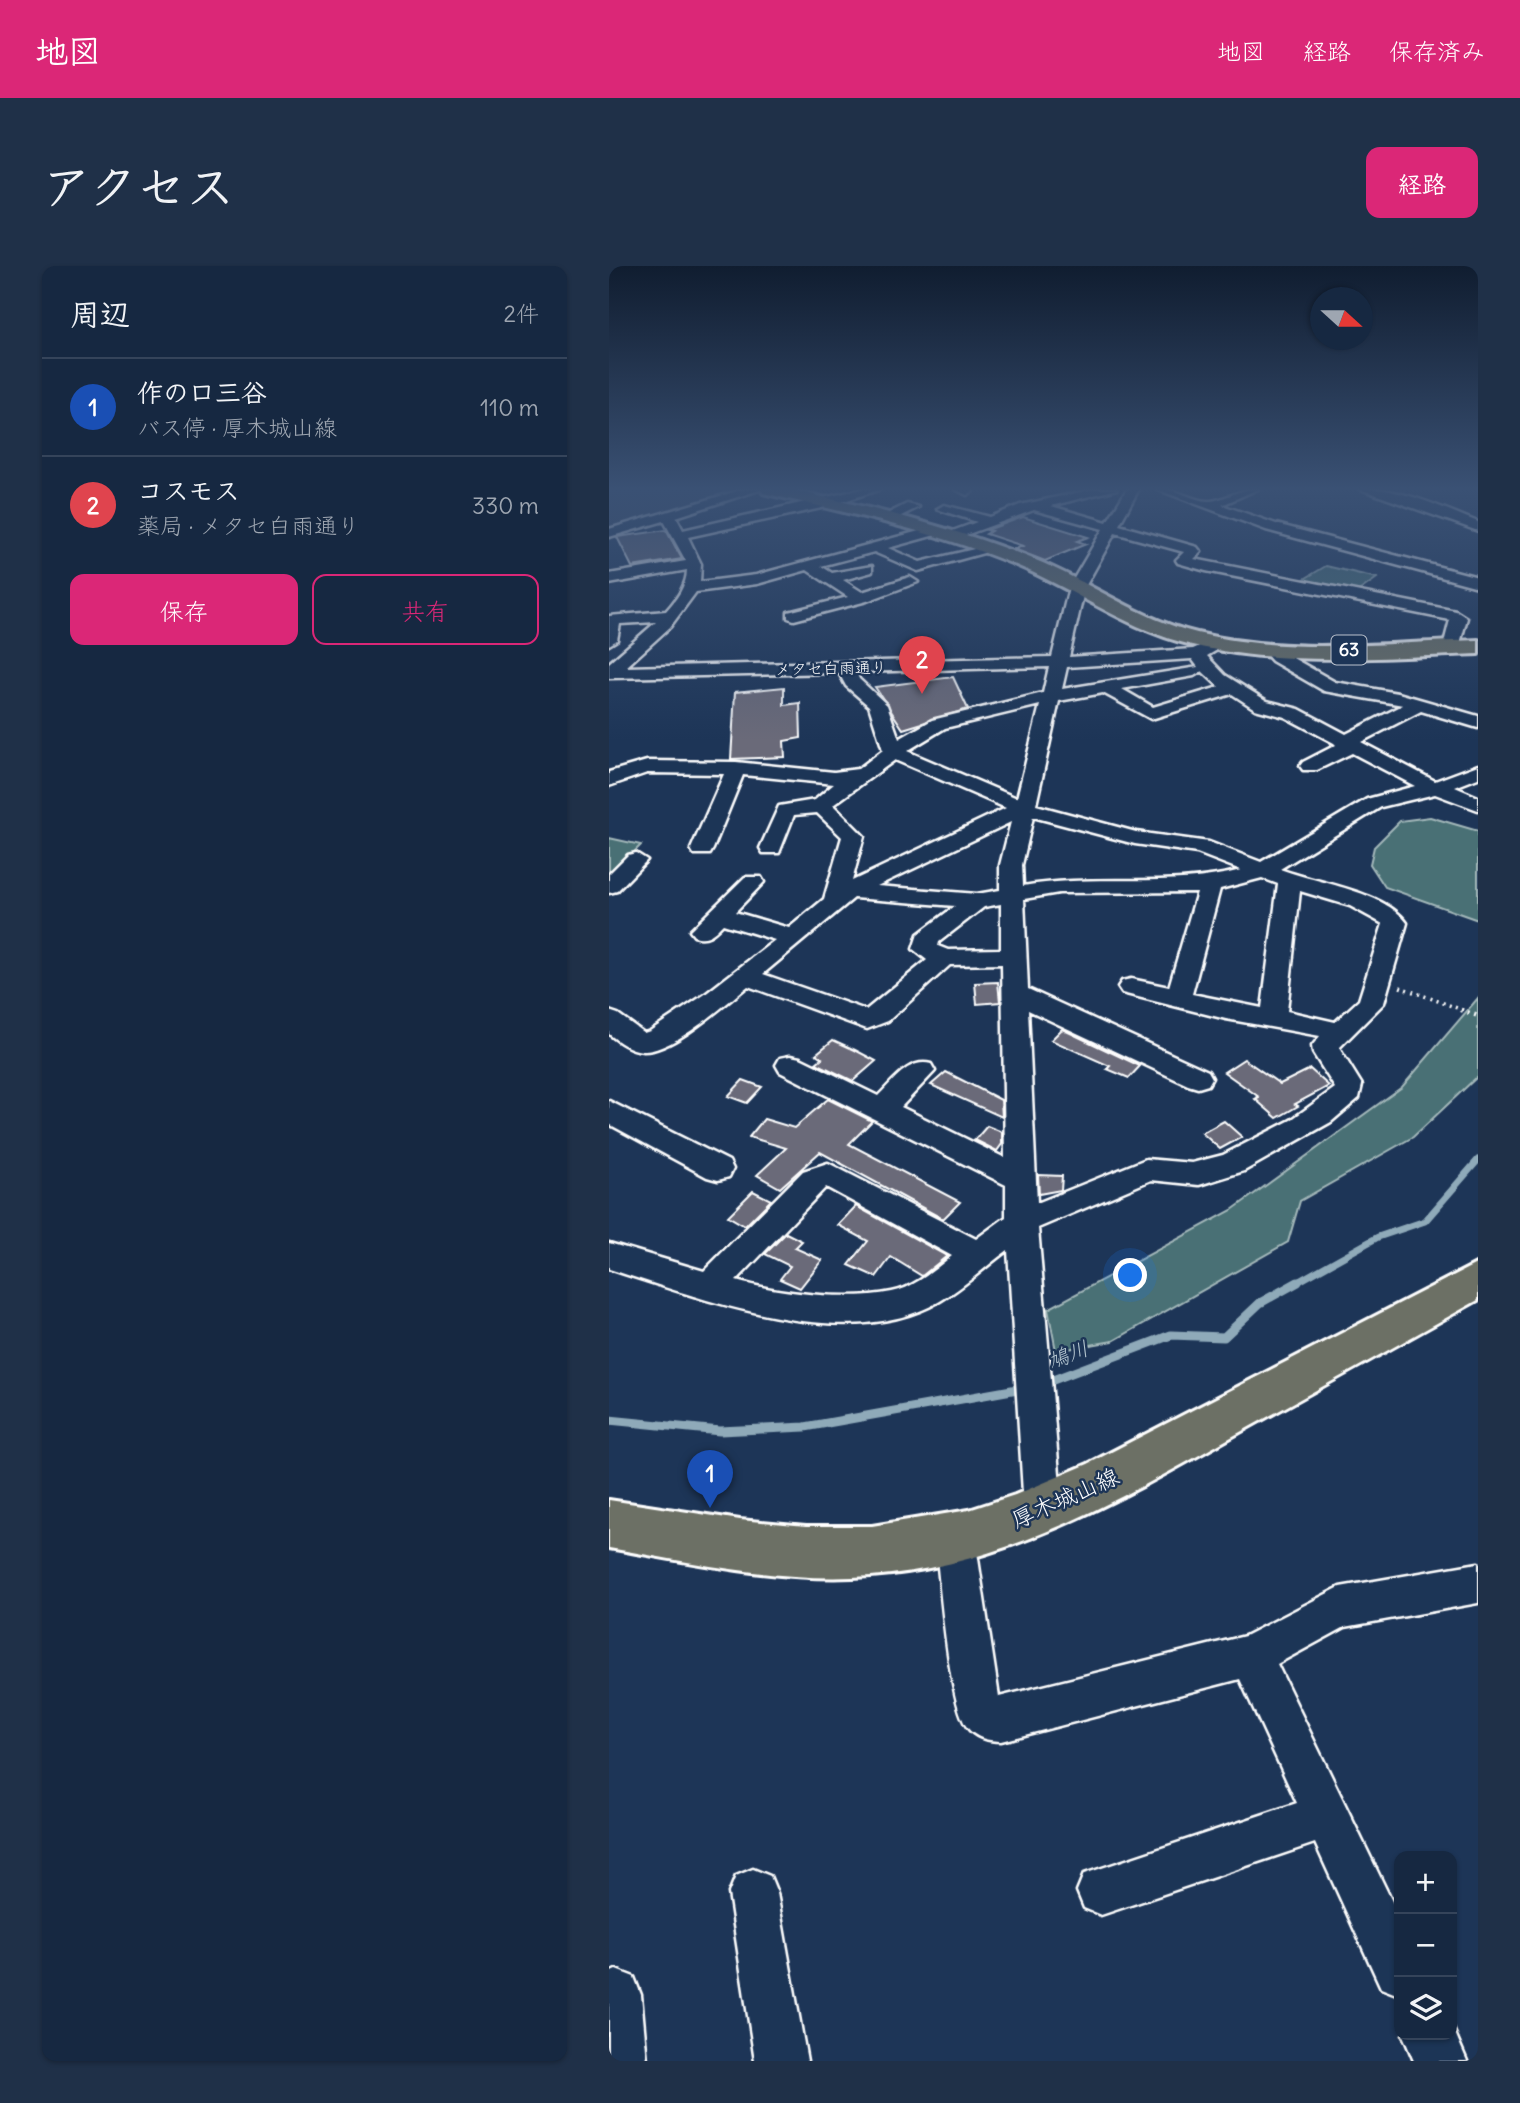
<!DOCTYPE html>
<html lang="ja">
<head>
<meta charset="utf-8">
<style>
  :root { --surface:#162841; --page:#1f3048; --text:#f1f3f6; --muted:#9ea6b1; --line:#35445a; --accent:#db2777 }
  body { margin:0; font-family:Delius,"Klee One",sans-serif; background:var(--page); color:var(--text) }
  .controls { position:absolute; right:21px; bottom:21px; display:grid; overflow:hidden; border-radius:14px; box-shadow:0 2px 5px #0004 }
  .controls button { width:63px; height:63px; display:grid; place-items:center; padding:0; border:0; border-bottom:2px solid var(--line); background:var(--surface); color:var(--text); font:35px sans-serif }
  .compass { position:absolute; left:701px; top:21px; width:63px; height:63px; border-radius:50%; background:var(--surface); box-shadow:0 2px 5px #0004; rotate:111deg }
  .you { position:absolute; left:522px; top:1010px; width:24px; height:24px; margin:-18px; border:5px solid #fff; border-radius:50%; background:#1a73e8; box-shadow:0 0 0 10px #1a73e833 }
  .badge { display:grid; place-items:center; width:46px; height:46px; border-radius:50%; background:var(--accent); color:#fff; font-size:23px; font-weight:700 }
  .pin { position:absolute; translate:-50% -58px; filter:drop-shadow(0 2px 4px #0008) }
  .pin::after { content:''; position:absolute; top:37px; width:24px; height:21px; background:inherit; clip-path:polygon(0 0,100% 0,50% 100%) }
  .list { margin:0; padding:0; list-style:none }
  h2 { display:flex; justify-content:space-between; align-items:center; height:91px; margin:0; padding:0 28px; font-size:30px }
  h2 small { font-size:23px; font-weight:400; color:var(--muted) }
  .list li { display:grid; grid-template-columns:46px 1fr auto; gap:21px; align-items:center; box-sizing:border-box; height:98px; padding:0 28px; border-top:2px solid var(--line) }
  .list b { display:block; font-size:26px; white-space:nowrap }
  .list p { margin:0; font-size:23px; white-space:nowrap; color:var(--muted) }
  .list em { font-size:23px; font-style:normal; color:var(--muted) }
  .actions { display:flex; gap:14px; padding:21px 28px }
  .actions a { flex:1; padding:16px 0; border:2px solid var(--accent); border-radius:14px; text-align:center; font-size:24px; color:var(--accent) }
  .actions .main { background:var(--accent); color:#fff }
  .icon { flex:none; width:38px; height:38px; fill:none; stroke:currentColor; stroke-width:2; stroke-linecap:round; stroke-linejoin:round }
  .map { position:relative; flex:none; width:869px; height:1795px; overflow:hidden; border-radius:14px }
  header { display:flex; align-items:center; gap:42px; box-sizing:border-box; height:98px; padding:0 35px; background:var(--accent); color:#fff }
  header strong { font-size:33px }
  nav { display:flex; gap:38px; margin-inline-start:auto; font-size:24px }
  .intro { display:flex; align-items:center; justify-content:space-between; box-sizing:border-box; height:168px; padding:0 42px }
  h1 { margin:0; font-size:49px }
  .button { padding:18px 32px; border-radius:14px; background:var(--accent); color:#fff; font-size:24px; font-weight:700 }
  main { display:flex; gap:42px; padding:0 42px }
  aside { flex:1; background:var(--surface); border-radius:14px; box-shadow:0 2px 5px #0004 }
  .map>svg:first-child { display:block }
  .built { fill:#344561 }
  .green { fill:#487075; stroke:#a4b8ba; stroke-width:2 }
  .lines { fill:none; stroke-linecap:round; stroke-linejoin:round }
  .stream-far1 { stroke:#8faab9; stroke-width:7 }
  .stream { stroke:#8faab9; stroke-width:9 }
  .building { fill:#6a6a79; stroke:#fff; stroke-width:2 }
  .minor-casing { stroke:#fff; stroke-width:5 }
  .major-casing { stroke:#fff; stroke-width:6 }
  .path-far1 { stroke:#fff; stroke-width:3.5; stroke-dasharray:2 4.5; stroke-linecap:butt }
  .path { stroke:#fff; stroke-width:4.5; stroke-dasharray:2 5; stroke-linecap:butt }
  .minor { fill:#1d3557; fill-rule:evenodd }
  .major { fill:#6c7065; fill-rule:evenodd }
  .labels { text-anchor:middle; stroke-width:5; stroke-linejoin:round; paint-order:stroke }
  .far-street-label { font-size:16px; fill:#fff; stroke:#1d3557 }
  .shield { fill:#1d3557; stroke:#bbc2cd; stroke-width:2 }
  .shield-label { font-size:18px; font-weight:bold; fill:#fff }
  .water-label { font-size:21px; font-style:italic; fill:#b5c6d0; stroke:#1d3557 }
  .near-street-label { font-size:23px; fill:#fff; stroke:#1d3557 }
</style>
</head>
<body>
<header>
<strong>地図</strong>
<nav><a>地図</a><a>経路</a><a>保存済み</a></nav>
</header>
<div class="intro"><h1>アクセス</h1><a class="button">経路</a></div>
<main>
<aside>
<h2>周辺<small>2件</small></h2>
<ul class="list">
<li><span class="badge" style="background:#1a4fb4">1</span><div><b>作の口三谷</b><p>バス停 · 厚木城山線</p></div><em>110 m</em></li>
<li><span class="badge" style="background:#e0444e">2</span><div><b>コスモス</b><p>薬局 · メタセ白雨通り</p></div><em>330 m</em></li>
</ul>
<div class="actions"><a class="main">保存</a><a>共有</a></div>
</aside>
<div class="map">
<svg width="869" height="1795" viewBox="0 0 869 1795">
  <rect width="100%" height="100%" fill="#1d3557"/>
  <filter id="ink" filterUnits="userSpaceOnUse"><feTurbulence type="fractalNoise" baseFrequency=".0143" numOctaves="2"/><feDisplacementMap in="SourceGraphic" scale="14" xChannelSelector="R" yChannelSelector="G"/><feConvolveMatrix kernelMatrix="1 2 1 2 8 2 1 2 1" color-interpolation-filters="sRGB"/></filter>
  <g filter="url(#ink)">
    <polygon class="built" points="0,223 135,223 0,263"/>
    <g class="green">
      <polygon points="717,300 768,312 744,329 687,318"/>
      <polygon points="821,551 869,565 869,654 776,621 761,598 765,581 791,555"/>
      <polygon points="0,572 32,579 0,611"/>
      <polygon points="869,732 869,810 804,871 691,935 679,976 504,1075 447,1085 439,1043 623,944 793,821"/>
    </g>
    <g class="lines">
      <polyline class="stream-far1" points="685,1018 769,971 816,955 869,894"/>
      <g class="stream">
        <polyline points="436,1117 562,1069 615,1071 651,1037 689,1016"/>
        <polyline points="0,1154 111,1165 196,1161 414,1122"/>
      </g>
    </g>
    <g class="building">
      <polygon points="414,251 479,271 468,275 477,278 436,295 405,283 414,280 377,268 382,265 378,264"/>
      <polygon points="57,264 73,293 23,301 8,271"/>
      <polygon points="344,411 359,443 294,463 266,421"/>
      <polygon points="175,421 175,439 191,437 192,472 175,475 176,491 122,493 126,426"/>
      <polygon points="389,716 391,736 368,738 366,717"/>
      <polygon points="453,763 531,800 520,812 498,803 501,800 442,774"/>
      <polygon points="224,774 246,784 267,795 244,815 207,797 213,792 207,788"/>
      <polygon points="635,793 671,818 701,803 720,820 686,838 689,840 668,852 646,833 650,831 615,806"/>
      <polygon points="337,806 392,834 393,851 322,819"/>
      <polygon points="134,814 153,821 138,837 119,830"/>
      <polygon points="219,833 263,855 240,878 351,936 334,953 211,886 171,922 148,909 177,882 140,871 155,853 185,862"/>
      <polygon points="615,855 633,871 611,883 593,867"/>
      <polygon points="378,860 393,866 393,878 388,885 366,874"/>
      <polygon points="429,909 453,910 452,924 430,928"/>
      <polygon points="144,925 162,934 136,960 119,950"/>
      <polygon points="247,940 338,990 313,1010 282,991 267,1011 240,999 259,975 229,959"/>
      <polygon points="177,967 193,975 186,982 213,994 191,1022 171,1013 181,1000 156,988"/>
    </g>
    <g class="lines">
      <defs>
        <g id="minor">
          <path d="M135,223H153L67,251L74,264L253,223H272L217,241L79,271L92,298L91,316L147,309L325,261L332,265L330,268L279,282L311,296L382,279L389,283L309,305L265,286L212,300L223,307L263,300V306L234,314L253,326L301,311L309,316L258,335L185,354L179,352V346L239,331L198,304L148,318L87,326L61,361L17,401L443,391L460,321L494,263L425,244L343,274L338,273V267L368,256L328,243L335,239L381,251L411,239L486,223H508L442,240L498,256L518,223H530L510,259L588,281L592,286L585,293L847,345L858,352L850,381L842,386L834,381L841,354L597,305L569,297L567,294L575,286L506,267L476,321L460,391L584,383L604,374H616L618,378L598,390L616,409L658,435L690,443L737,468L794,439L715,425L663,395L653,384L661,379L726,416L789,427L869,450V462L812,445L752,476L826,515L869,499V512L846,521L869,531V544L826,528L772,541L671,603C707,617 776,625 798,657L775,737L730,782L753,819L750,832L722,856L635,905L590,919L542,914L429,962L453,1243L448,1256L434,1261L420,1256L415,1243L399,984C377,1000 355,1021 331,1035C238,1090 93,1032 0,1003V977L95,1005L194,905L219,897L367,973L397,951V919L171,806L167,799L171,792L181,790L191,792L269,830C284,816 299,792 322,798L326,805L292,841L396,892L393,698L341,699L279,755L258,763L139,720C116,738 64,786 34,785C21,784 10,776 0,768V745L9,748L35,767L41,765L95,729L166,674L114,658C104,668 99,674 85,670L81,665L136,611H152L155,616L126,646L180,662L215,633L233,571L208,547L185,549L170,587H154L151,582L170,540L206,534L225,518L134,509L104,583L101,588H85L82,583L115,508L38,507L0,520V506L38,495L127,496L225,506L249,503L274,484L260,440L237,420L230,407L0,412V397L47,356L11,358L8,374L0,379V350L57,345C67,334 78,320 78,304L0,318V308L77,295L55,255L0,271V263ZM583,393L589,401L453,423L458,401ZM440,401L434,427L323,454L290,473L278,439L250,413L247,406ZM593,405L610,421L544,441L513,423L585,410ZM494,427L542,453L623,428L646,443L676,451L725,477L727,479L694,496L691,500L694,504H708L743,487L806,520L758,533L652,596L600,576L527,566L427,539L450,435ZM431,439L408,532L298,485L336,462ZM286,494L397,542L243,615L255,570L224,539ZM424,551L526,578L588,587L632,604C561,623 486,607 414,620L413,599ZM402,556L391,599V624L368,628L268,620ZM653,612L669,618L653,742L583,728L611,623ZM691,625L741,640L774,658L750,734L726,756L678,745ZM588,626L560,721L522,713L513,715L509,721L513,727L617,753L711,770L703,780L704,787L726,822L682,854L614,889L583,897L537,893L428,937L419,744L579,819L589,822L599,819L603,812L599,805L419,723L415,633L450,627ZM245,632L346,640L309,668L304,683L318,694L257,744L154,708ZM392,638V683L339,684L329,680L330,676L375,641ZM217,921L343,990C325,1004 305,1022 283,1026C238,1035 170,1027 127,1015Z"/>
          <polygon points="346,223 363,223 364,225 358,229"/>
          <path d="M547,223C567,221 584,236 601,235C616,234 628,223 649,223L613,239L667,258L869,311V321L657,264Z"/>
          <path d="M751,223C789,220 833,242 869,256V265Z"/>
          <polygon points="298,238 310,241 282,255 270,252"/>
          <polygon points="27,587 38,594 8,625 0,627 0,608 19,589"/>
          <polygon points="0,835 120,895 124,903 120,911 109,914 98,911 0,858"/>
          <path d="M346,1254L360,1259L366,1273L390,1431L636,1370L731,1321L869,1297V1337L736,1361L668,1398L790,1650V1729L772,1722L706,1577L492,1649L475,1642L468,1625L475,1608L688,1537L631,1413L392,1475C380,1475 366,1472 358,1461C339,1434 331,1312 326,1273L332,1259Z"/>
          <polygon points="144,1603 161,1610 168,1627 198,1795 146,1795 120,1627 127,1610"/>
          <polygon points="7,1704 25,1711 32,1729 38,1795 0,1795 0,1707"/>
          <polygon points="843,1760 858,1795 805,1795 794,1769 843,1769"/>
        </g>
        <g id="major">
          <path d="M152,223H180C262,242 345,261 424,293C480,315 530,353 588,367C679,389 777,377 869,374V388C774,391 677,401 583,379C522,365 471,327 414,302C331,266 242,248 154,227Z"/>
          <path d="M869,997V1034C794,1076 718,1118 642,1160C524,1226 401,1300 262,1310C174,1317 86,1297 0,1282V1234L131,1254L197,1260H263L360,1244L406,1229L479,1198Z"/>
        </g>
      </defs>
      <use href="#minor" class="minor-casing"/>
      <use href="#major" class="major-casing"/>
      <polyline class="path-far1" points="791,721 856,745"/>
      <polyline class="path" points="852,744 869,750"/>
      <use href="#minor" class="minor"/>
      <use href="#major" class="major"/>
    </g>
  </g>
  <linearGradient id="sky" x2="0" y2="1"><stop stop-color="#101d30"/><stop offset="0.47" stop-color="#3a5174"/><stop offset="1" stop-color="#3a5174" stop-opacity="0"/></linearGradient>
  <rect width="869" height="474" fill="url(#sky)"/>
  <g class="labels">
    <g class="far-street-label">
      <text transform="translate(222 402) rotate(-1)" y="6">メタセ白雨通り</text>
    </g>
    <rect class="shield" x="722.5" y="369.5" width="35" height="29" rx="5"/>
    <g class="shield-label">
      <text x="740" y="390">63</text>
    </g>
    <g class="water-label">
      <text transform="translate(459 1089) rotate(-21)" y="7">鳩川</text>
    </g>
    <g class="near-street-label">
      <text transform="translate(456 1232) rotate(-24)" y="8">厚木城山線</text>
    </g>
  </g>
</svg>
<div class="controls">
<button>+</button>
<button>−</button>
<button><svg class="icon" aria-label="layers" viewBox="0 0 24 24"><path d="M12 4l9 5-9 5-9-5zM3 14l9 5 9-5"/></svg></button>
</div>
<svg class="compass" viewBox="-18 -18 36 36"><path d="M0-13l5 13h-10z" fill="#e53935"/><path d="M0 13l5-13h-10z" fill="#9ea6b1"/></svg>
<div class="you"></div>
<div class="pin badge" style="left:101px;top:1242px;background:#1a4fb4">1</div>
<div class="pin badge" style="left:313px;top:428px;background:#e0444e">2</div>
</div>
</main>
</body>
</html>
